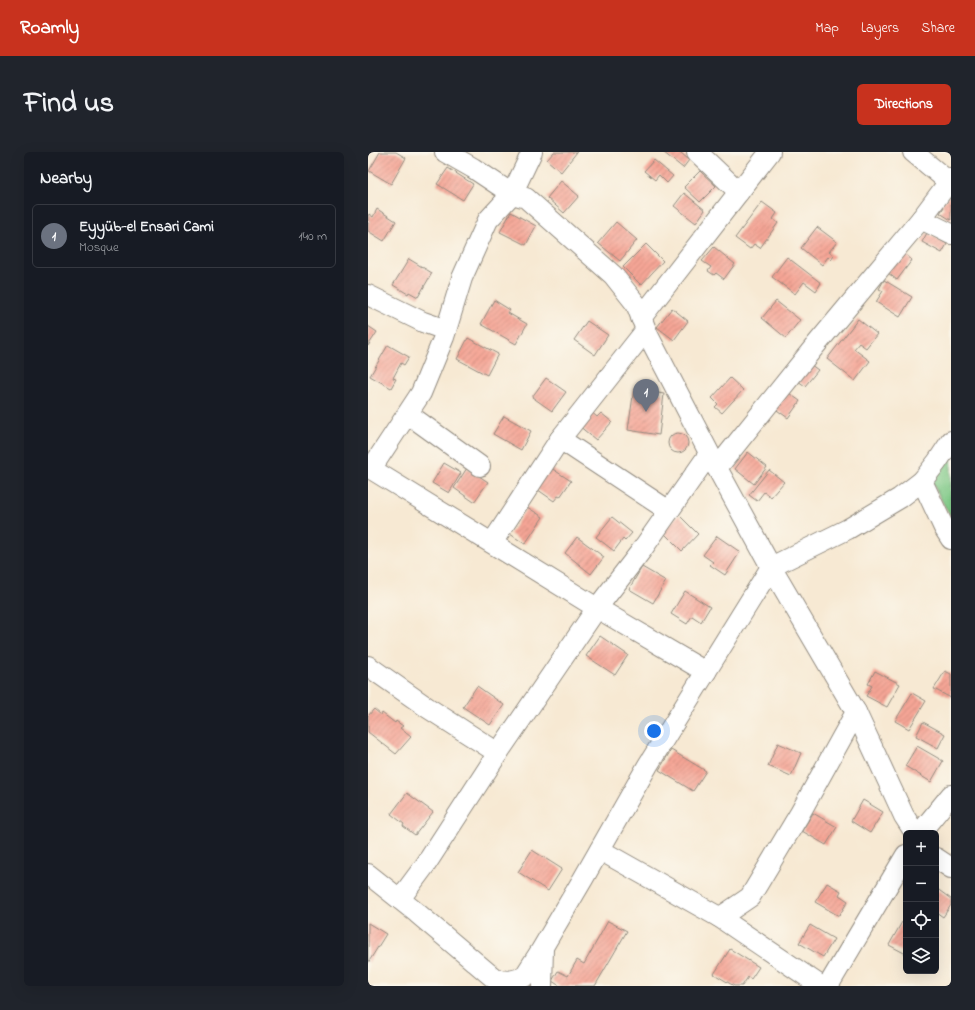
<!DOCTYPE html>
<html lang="en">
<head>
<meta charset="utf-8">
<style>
  :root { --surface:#171b24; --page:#20242c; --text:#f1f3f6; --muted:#9ea1a6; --line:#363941; --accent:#c8321e }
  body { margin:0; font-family:"Indie Flower",sans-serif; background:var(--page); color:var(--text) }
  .controls { position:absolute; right:12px; bottom:12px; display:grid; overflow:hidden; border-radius:6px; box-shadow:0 4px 16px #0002 }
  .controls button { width:36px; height:36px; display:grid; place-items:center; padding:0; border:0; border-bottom:1px solid var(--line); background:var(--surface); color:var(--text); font:20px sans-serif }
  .you { position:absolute; left:286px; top:579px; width:14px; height:14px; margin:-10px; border:3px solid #fff; border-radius:50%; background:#1a73e8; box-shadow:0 0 0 6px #1a73e833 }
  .badge { display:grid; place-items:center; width:26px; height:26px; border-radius:50%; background:var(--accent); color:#fff; font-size:13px; font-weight:700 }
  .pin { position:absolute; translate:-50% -33px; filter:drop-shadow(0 1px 2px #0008) }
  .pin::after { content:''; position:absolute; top:21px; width:14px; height:12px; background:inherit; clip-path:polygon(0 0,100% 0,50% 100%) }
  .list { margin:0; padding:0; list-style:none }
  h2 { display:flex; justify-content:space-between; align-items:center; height:52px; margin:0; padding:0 16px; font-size:17px }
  h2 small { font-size:13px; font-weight:400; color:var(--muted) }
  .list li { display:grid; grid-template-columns:26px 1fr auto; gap:12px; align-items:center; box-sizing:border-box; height:64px; margin:0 8px 8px; padding:0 8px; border:1px solid var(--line); border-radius:6px }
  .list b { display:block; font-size:15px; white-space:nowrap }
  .list p { margin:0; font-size:13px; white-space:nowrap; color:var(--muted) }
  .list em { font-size:13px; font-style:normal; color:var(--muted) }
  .icon { flex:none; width:22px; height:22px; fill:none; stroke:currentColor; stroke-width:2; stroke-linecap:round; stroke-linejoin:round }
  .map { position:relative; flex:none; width:583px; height:834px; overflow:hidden; border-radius:6px }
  header { display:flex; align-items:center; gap:24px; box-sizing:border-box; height:56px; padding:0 20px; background:var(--accent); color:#fff }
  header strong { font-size:19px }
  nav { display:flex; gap:22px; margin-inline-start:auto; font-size:14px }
  .intro { display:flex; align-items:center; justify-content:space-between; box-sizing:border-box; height:96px; padding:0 24px }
  h1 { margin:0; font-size:28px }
  .button { padding:10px 18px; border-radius:6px; background:var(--accent); color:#fff; font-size:14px; font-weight:700 }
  main { display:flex; gap:24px; padding:0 24px }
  aside { flex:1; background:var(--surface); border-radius:6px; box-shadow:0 4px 16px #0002 }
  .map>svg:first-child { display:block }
  .green { fill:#7dc885; stroke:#547a58 }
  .building { fill:url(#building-hatch) }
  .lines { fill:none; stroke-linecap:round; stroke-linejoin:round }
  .minor-casing { stroke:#918a7f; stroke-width:22 }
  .minor { stroke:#fff; stroke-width:20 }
</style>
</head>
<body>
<header>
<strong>Roamly</strong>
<nav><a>Map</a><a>Layers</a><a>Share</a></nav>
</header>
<div class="intro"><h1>Find us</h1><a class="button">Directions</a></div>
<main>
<aside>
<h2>Nearby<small></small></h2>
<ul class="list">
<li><span class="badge" style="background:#6b7280">1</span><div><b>Eyyüb-el Ensari Cami</b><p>Mosque</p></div><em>140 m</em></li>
</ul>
</aside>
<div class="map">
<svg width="583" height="834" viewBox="0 0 583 834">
  <defs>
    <pattern id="building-hatch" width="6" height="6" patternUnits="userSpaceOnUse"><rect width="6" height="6" fill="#f5a595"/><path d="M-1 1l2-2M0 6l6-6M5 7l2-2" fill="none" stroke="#c7877a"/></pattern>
  </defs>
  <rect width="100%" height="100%" fill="#fbf7ec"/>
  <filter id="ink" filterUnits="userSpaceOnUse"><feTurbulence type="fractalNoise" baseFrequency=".025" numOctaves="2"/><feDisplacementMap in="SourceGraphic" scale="8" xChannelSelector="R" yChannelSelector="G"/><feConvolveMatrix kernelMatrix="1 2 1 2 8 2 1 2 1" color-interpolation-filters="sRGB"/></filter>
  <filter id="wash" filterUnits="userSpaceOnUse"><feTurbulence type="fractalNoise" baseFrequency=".012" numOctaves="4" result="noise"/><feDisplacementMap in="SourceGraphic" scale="16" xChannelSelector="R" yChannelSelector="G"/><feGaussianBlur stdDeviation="0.9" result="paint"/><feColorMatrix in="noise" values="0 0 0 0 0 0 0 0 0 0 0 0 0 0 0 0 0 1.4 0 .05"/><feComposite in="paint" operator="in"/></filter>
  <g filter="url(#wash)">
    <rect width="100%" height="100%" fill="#f7e9d3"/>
    <polygon class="green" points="583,303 583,366 563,329"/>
    <g id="blocks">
      <g class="building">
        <polygon points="12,0 28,0 38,6 23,32 1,19"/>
        <polygon points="186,0 209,0 193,20 179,8"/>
        <polygon points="295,0 312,0 321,8 315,16"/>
        <polygon points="286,8 305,24 299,31 291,23 287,28 276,19"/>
        <polygon points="80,16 105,32 95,48 69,32"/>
        <polygon points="332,19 348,34 332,50 316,35"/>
        <polygon points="193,29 211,44 196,61 179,46"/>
        <polygon points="316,41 337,58 328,71 306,54"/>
        <polygon points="583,43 583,68 572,61 576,55 573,52"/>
        <polygon points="394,50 409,61 405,67 410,71 392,96 386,92 382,97 367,86"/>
        <polygon points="9,57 28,69 16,89 0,79 0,72 2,69 0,68 0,64 1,62 5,65"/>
        <polygon points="143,60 168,74 158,93 132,80"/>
        <polygon points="248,70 269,88 252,109 230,91"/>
        <polygon points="449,75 469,90 461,100 466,104 463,108 460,105 454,113 433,96"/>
        <polygon points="559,81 579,92 574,101 554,90"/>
        <polygon points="278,92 295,109 273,133 255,115"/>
        <polygon points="346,95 367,112 356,127 348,121 346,123 340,119 343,115 334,109"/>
        <polygon points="531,97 544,108 529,128 515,117"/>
        <polygon points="419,105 453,131 448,139 436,130 427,142 404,125"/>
        <polygon points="41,107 64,121 50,145 41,140 40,142 25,133"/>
        <polygon points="516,128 544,145 532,165 508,150 515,139 511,137"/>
        <polygon points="126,148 142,158 140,161 159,172 148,192 113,172"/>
        <polygon points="408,149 432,168 418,186 394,166"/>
        <polygon points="304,156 320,169 306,188 289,175"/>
        <polygon points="490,167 509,182 498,196 491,191 486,197 502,209 487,229 459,207"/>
        <polygon points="219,169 240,183 227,203 206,188"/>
        <polygon points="0,174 9,180 0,194"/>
        <polygon points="100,186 130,202 119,223 89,207"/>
        <polygon points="20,193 41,205 36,213 33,211 25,226 28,227 23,236 2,224"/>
        <polygon points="439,210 450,218 437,234 426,226"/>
        <polygon points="178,226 198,240 184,259 164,245"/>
        <polygon points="362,226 375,238 354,261 347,255 350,252 344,246"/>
        <polygon points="266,237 296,242 291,283 260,278"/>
        <polygon points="418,239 432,249 420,266 406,256"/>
        <polygon points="222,259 229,265 233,261 244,270 228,288 210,273"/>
        <polygon points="136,264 163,279 153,298 125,282"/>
        <circle cx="310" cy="291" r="10"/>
        <polygon points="380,300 399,315 386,332 367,317"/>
        <polygon points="76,311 93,321 81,341 64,331"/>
        <polygon points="177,312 203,329 192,345 190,344 186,349 163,333"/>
        <polygon points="99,316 120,330 106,350 86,336"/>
        <polygon points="401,318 416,330 403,345 396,340 389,349 381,343"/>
        <polygon points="159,355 175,365 157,392 142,382"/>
        <polygon points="311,363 330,382 314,399 294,379"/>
        <polygon points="244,365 264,381 257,389 255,387 246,399 228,385"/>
        <polygon points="349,384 372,400 357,423 342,413 345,410 335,403"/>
        <polygon points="209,385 236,405 223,422 197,401"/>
        <polygon points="274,415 298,429 285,451 261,437"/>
        <polygon points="317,439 342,455 333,470 324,464 319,472 303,462"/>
        <polygon points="232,484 260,503 247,523 218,504"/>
        <polygon points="507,519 532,532 519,555 498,544 504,534 500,532"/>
        <polygon points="577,519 583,522 583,546 566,537"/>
        <polygon points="109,534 136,553 122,573 95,555"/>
        <polygon points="544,541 558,549 541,577 527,569"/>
        <polygon points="6,557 13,563 14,561 27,571 28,569 35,574 32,576 43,585 28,602 0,580 0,564"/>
        <polygon points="555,570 577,582 570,596 548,584"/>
        <polygon points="410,591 433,601 423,624 400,614"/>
        <polygon points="549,594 575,609 563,630 537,614"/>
        <polygon points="303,598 338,619 325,639 291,618"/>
        <polygon points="39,641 65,660 47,683 35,674 36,672 23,662"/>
        <polygon points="495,648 515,660 502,681 483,669"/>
        <polygon points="445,661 469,675 458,693 434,679"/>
        <polygon points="164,698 194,717 180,739 150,720"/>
        <polygon points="459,731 473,739 471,743 480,749 471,764 447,750"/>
        <polygon points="568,736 583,747 583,753 575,765 568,760"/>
        <polygon points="240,769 259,779 227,834 192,834 184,829 190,819 200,824 209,808 216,812"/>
        <polygon points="534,770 538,772 538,802 521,793"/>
        <polygon points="0,771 18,782 0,811"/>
        <polygon points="442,773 466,787 455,805 431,791"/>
        <polygon points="362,797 391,815 383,827 380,825 374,834 366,834 346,822"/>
      </g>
    </g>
  </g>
  <g filter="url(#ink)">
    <use href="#blocks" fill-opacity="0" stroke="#918a7f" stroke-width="1"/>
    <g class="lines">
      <defs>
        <g id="minor">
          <polyline points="77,0 105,16 144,42 158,46 245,123 268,152 280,183 349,316 403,415 480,377 532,346 554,329 569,310 583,289"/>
          <polyline points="329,0 371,40"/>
          <polyline points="545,0 581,30"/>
          <polyline points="583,27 553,67 583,82"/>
          <polyline points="0,143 55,170 78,178"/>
          <polyline points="273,166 402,0"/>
          <polyline points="40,262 112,314"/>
          <polyline points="192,287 301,359"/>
          <polyline points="0,315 229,456 338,520"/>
          <polyline points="349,316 447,194 553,67"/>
          <polyline points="3,317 53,241 76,185 94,126 120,68 144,42 164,0"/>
          <polyline points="554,329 576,376 583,387"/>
          <polyline points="124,391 192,287 278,178"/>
          <polyline points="0,514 60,556 130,601 229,456 273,399 341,302"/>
          <polyline points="552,681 583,643"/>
          <polyline points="232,698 351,765 357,762 382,745 431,663 488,560"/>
          <polyline points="568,706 583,716"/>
          <path d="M0,722L49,761L127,827C138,830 145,829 156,825L172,800L215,727L280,613L403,415L488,560L536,664L547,681"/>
          <polyline points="32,747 58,712 130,601"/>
          <polyline points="351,765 453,834"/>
          <polyline points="174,834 175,796"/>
          <polyline points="460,834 538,703"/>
        </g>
      </defs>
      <use href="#minor" class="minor-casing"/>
      <use href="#minor" class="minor"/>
    </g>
  </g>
</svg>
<div class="controls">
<button>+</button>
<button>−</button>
<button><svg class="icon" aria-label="locate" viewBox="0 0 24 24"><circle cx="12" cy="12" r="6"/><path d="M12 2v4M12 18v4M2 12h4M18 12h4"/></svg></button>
<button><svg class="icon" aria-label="layers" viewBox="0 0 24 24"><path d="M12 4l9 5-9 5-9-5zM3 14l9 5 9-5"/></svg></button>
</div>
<div class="you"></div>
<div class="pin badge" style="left:278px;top:260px;background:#6b7280">1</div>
</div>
</main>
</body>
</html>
